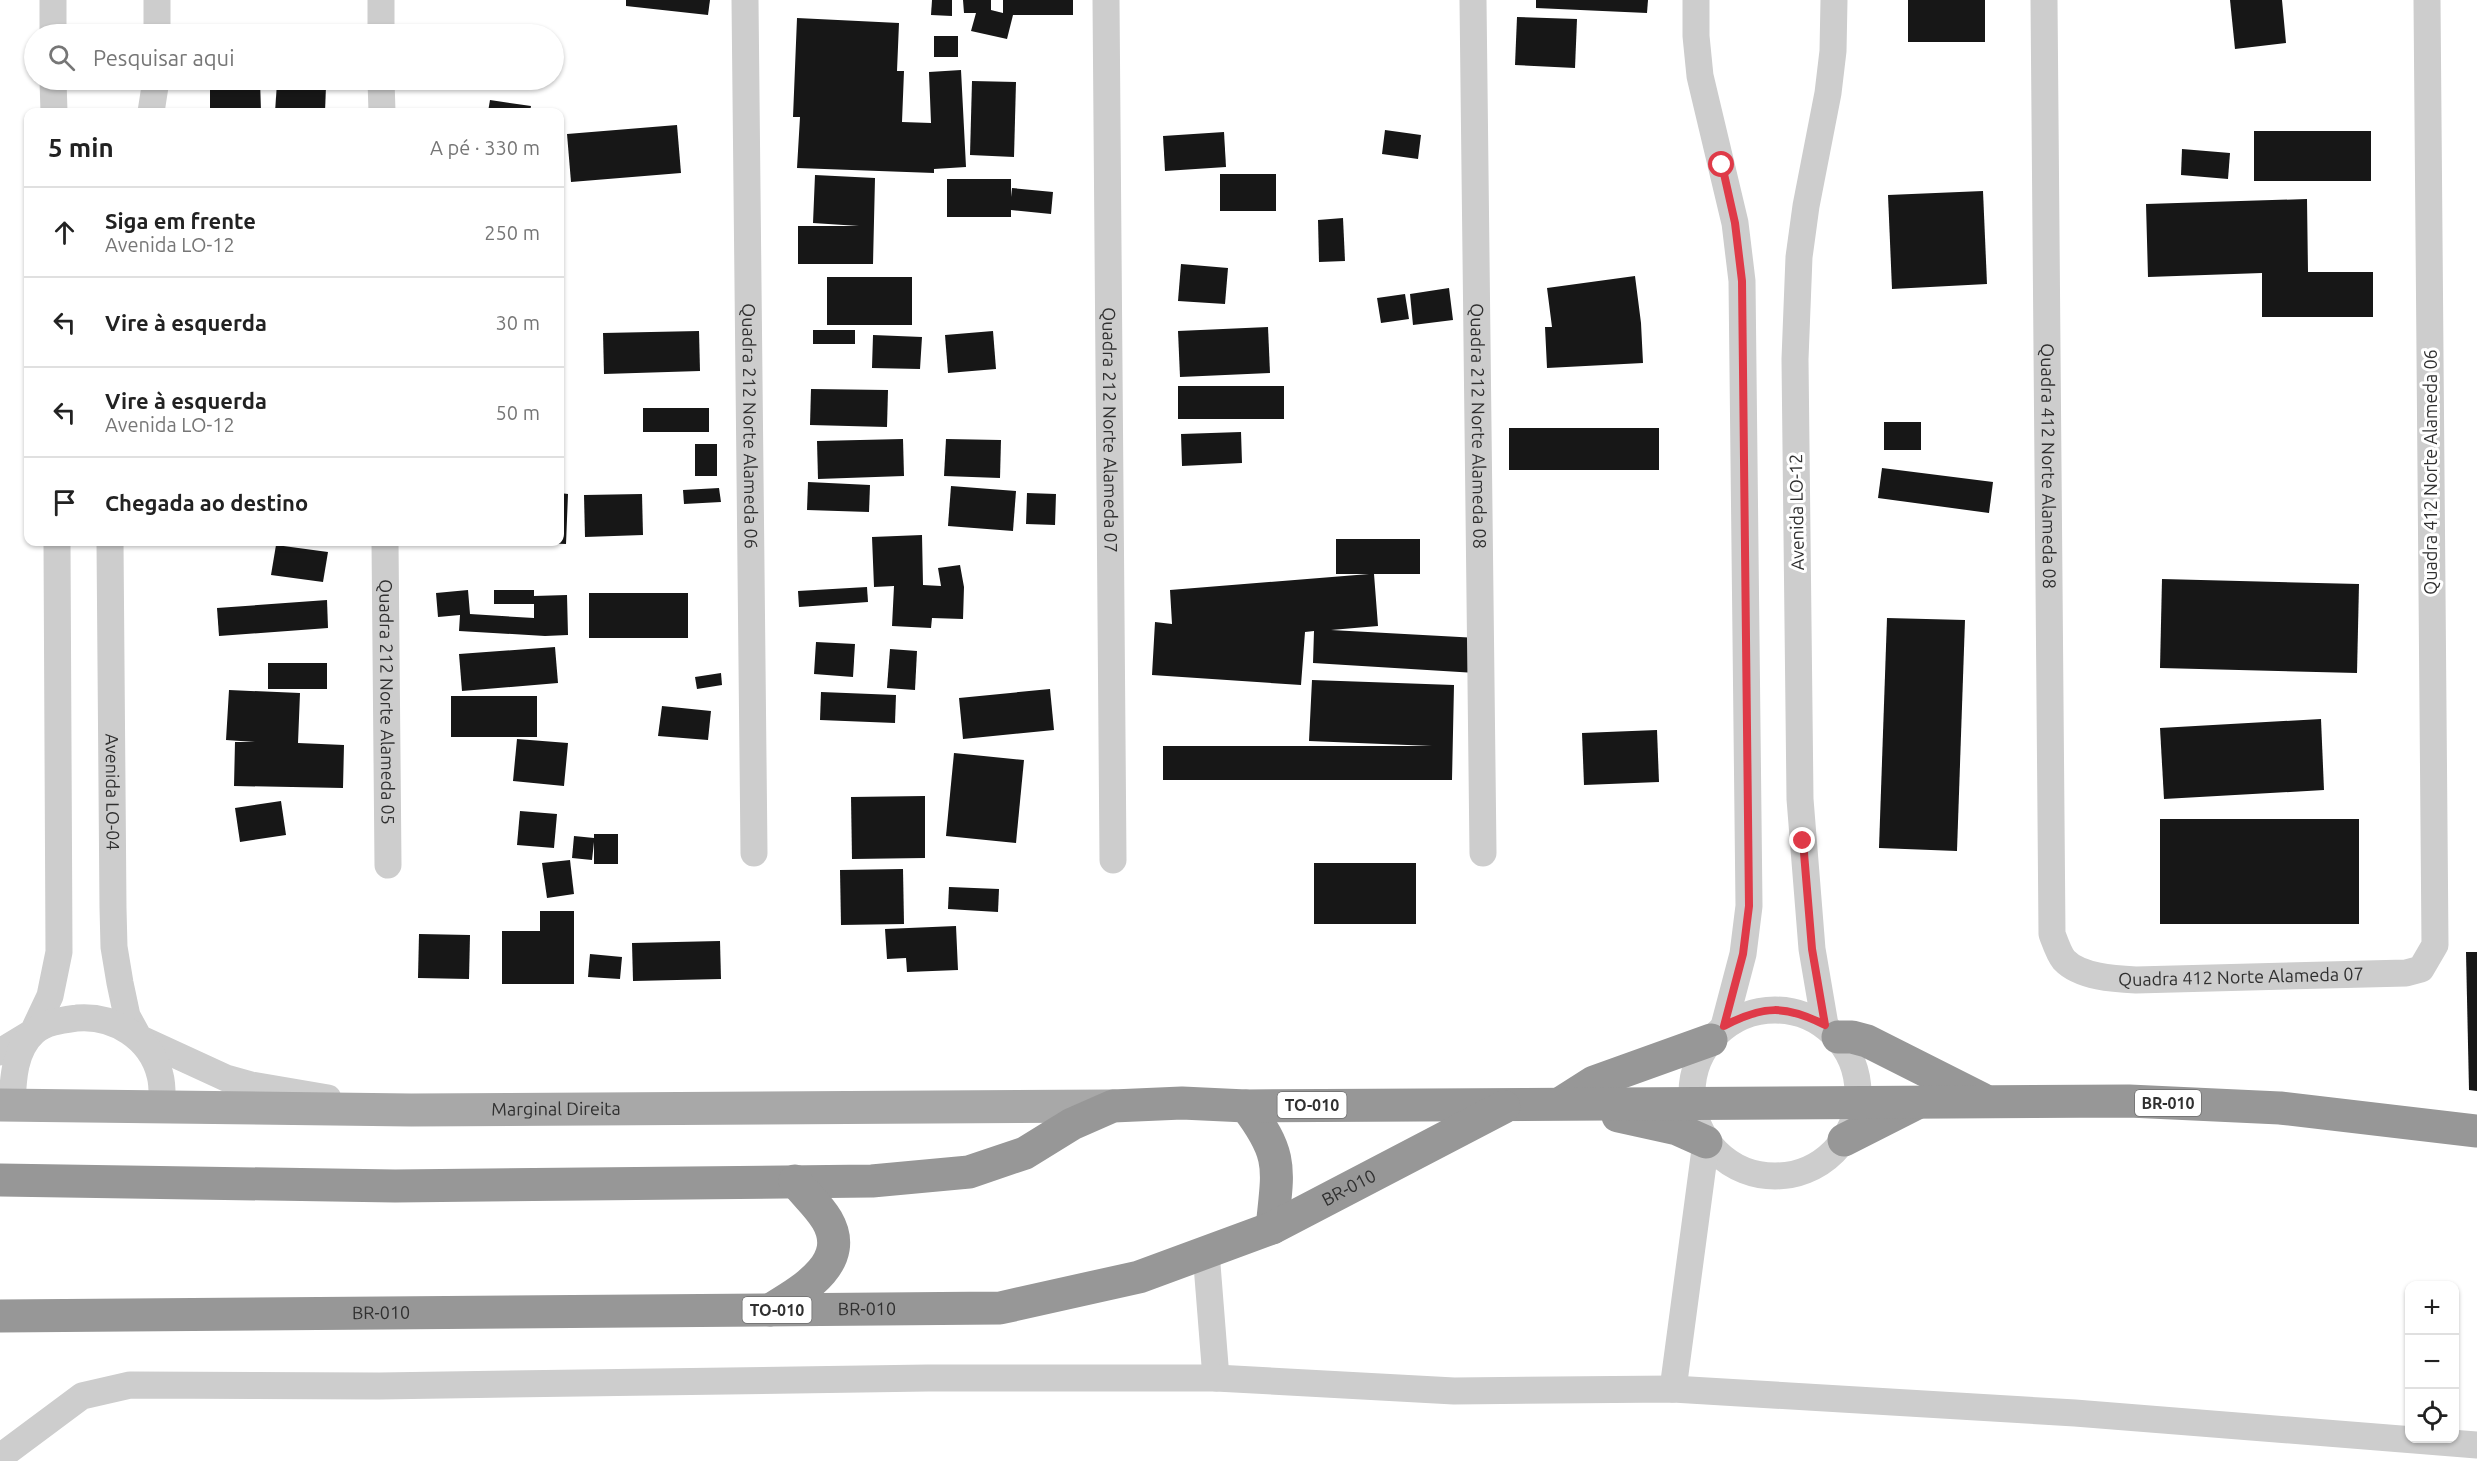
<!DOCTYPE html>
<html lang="pt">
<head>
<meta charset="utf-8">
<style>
  :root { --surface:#fff; --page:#f6f6f6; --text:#222; --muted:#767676; --line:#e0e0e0 }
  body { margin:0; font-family:Ubuntu,sans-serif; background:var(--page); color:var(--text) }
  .controls { position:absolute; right:18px; bottom:18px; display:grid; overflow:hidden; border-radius:12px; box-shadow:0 2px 4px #0004 }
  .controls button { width:54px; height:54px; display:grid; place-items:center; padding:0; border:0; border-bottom:2px solid var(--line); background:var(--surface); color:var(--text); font:30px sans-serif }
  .stop { position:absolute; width:18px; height:18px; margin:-14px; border:4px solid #df3a48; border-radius:50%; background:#fff }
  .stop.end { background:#df3a48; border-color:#fff; box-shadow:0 2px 6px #0008 }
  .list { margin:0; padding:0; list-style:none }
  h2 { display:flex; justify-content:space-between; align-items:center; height:78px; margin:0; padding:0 24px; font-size:26px }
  h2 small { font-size:20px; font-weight:400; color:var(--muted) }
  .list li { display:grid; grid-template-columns:39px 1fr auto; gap:18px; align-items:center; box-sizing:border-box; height:90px; padding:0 24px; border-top:2px solid var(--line) }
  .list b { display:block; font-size:22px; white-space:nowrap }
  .list p { margin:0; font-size:20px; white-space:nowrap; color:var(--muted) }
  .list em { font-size:20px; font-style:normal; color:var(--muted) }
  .icon { flex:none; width:33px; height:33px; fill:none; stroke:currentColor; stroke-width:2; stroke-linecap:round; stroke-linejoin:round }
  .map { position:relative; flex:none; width:2477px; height:1461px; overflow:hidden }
  .search { position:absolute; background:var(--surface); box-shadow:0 2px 4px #0004; left:24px; top:24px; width:540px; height:66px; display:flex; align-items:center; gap:15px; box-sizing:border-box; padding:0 21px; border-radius:33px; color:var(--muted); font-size:22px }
  .panel { position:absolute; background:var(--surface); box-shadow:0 2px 4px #0004; left:24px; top:108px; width:540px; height:438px; border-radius:12px }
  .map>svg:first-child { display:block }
  .building { fill:#171717 }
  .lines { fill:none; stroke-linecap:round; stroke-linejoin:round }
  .minor { stroke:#cdcdcd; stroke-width:27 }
  .major { stroke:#a8a8a8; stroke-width:33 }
  .highway { stroke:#979797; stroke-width:33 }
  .route { stroke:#df3a48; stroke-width:8 }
  .labels { text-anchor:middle; stroke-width:6; stroke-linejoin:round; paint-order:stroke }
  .shield { fill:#fff; stroke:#6e6e6e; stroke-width:1.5 }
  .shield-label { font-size:16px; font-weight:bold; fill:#303030 }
  .street-label { font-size:18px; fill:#303030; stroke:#fff }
</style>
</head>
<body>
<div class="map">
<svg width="2477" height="1461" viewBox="0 0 2477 1461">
  <rect width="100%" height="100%" fill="#fff"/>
  <g class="building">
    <polygon points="626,0 710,0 708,15 626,6"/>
    <polygon points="932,0 952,0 952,16 931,15"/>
    <polygon points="963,0 991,0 991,10 1003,13 1003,0 1073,0 1073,15 1013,15 1007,39 971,31 976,13 964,13"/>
    <polygon points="1536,0 1648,0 1647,13 1536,8"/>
    <rect x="1908" y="0" width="77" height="42"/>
    <polygon points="2230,0 2282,0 2286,43 2235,49"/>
    <polygon points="1517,17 1577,19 1575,68 1515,65"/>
    <polygon points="797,18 899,23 897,71 904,71 902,122 931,123 929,72 961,70 966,167 934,169 934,173 797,168 800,117 793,117"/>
    <rect x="934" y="36" width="24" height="21"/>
    <polygon points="210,80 260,80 261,112 210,112"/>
    <polygon points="972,81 1016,82 1014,157 970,155"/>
    <polygon points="277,83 326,86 325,112 275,112"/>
    <polygon points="490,100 531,106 530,112 488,112"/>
    <polygon points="677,125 681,173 571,182 567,134"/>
    <polygon points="1385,130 1421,135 1418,159 1382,154"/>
    <rect x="2254" y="131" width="117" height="50"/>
    <polygon points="1224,132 1226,167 1165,171 1163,136"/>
    <polygon points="2182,149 2230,153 2228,179 2181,175"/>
    <rect x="1220" y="174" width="56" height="37"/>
    <polygon points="815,175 875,178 873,264 798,264 798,226 859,226 813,223"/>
    <polygon points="947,179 1011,179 1011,197 1012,188 1053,192 1051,214 1011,210 1011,217 947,217"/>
    <polygon points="1983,191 1987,284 1892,289 1888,195"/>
    <polygon points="2307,199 2308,272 2373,272 2373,317 2262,317 2262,273 2148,277 2146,204"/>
    <polygon points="1343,218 1345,261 1319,262 1318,220"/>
    <polygon points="1181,264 1228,268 1225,304 1178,301"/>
    <polygon points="1635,276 1641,323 1643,363 1547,368 1545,327 1552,327 1547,288"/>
    <rect x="827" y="277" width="85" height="48"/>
    <polygon points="1449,288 1453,320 1413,325 1410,294"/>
    <polygon points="1405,294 1409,319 1381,323 1377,298"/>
    <polygon points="1268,327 1270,373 1180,377 1178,331"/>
    <rect x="813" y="330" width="42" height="14"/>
    <polygon points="699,331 700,371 604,374 603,333"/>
    <polygon points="993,331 996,369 948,373 945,335"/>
    <polygon points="873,335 922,337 920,369 872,368"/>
    <polygon points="560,384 563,384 562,431 560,431"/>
    <rect x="1178" y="386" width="106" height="33"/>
    <polygon points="811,389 888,390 887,427 810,425"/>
    <rect x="643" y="408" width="66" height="24"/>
    <rect x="1884" y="422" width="37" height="28"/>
    <rect x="1509" y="428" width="150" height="42"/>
    <polygon points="1241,432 1242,463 1182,466 1181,434"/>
    <polygon points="903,439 904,476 818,479 817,441"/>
    <polygon points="946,439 1001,440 1000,478 944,476"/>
    <rect x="695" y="444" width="22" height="32"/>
    <polygon points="1882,468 1993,482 1989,513 1878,498"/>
    <polygon points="808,482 870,485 869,512 807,510"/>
    <polygon points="951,486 1016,491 1013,531 948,526"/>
    <polygon points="719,488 721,502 684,504 683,490"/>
    <polygon points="560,493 568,494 566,544 542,543 543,542 560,542"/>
    <polygon points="1027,493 1056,494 1055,525 1026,524"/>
    <polygon points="642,494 643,535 585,537 584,495"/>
    <polygon points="922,535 923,585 941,586 938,568 960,565 964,587 963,619 932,618 931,628 892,626 894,586 874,587 872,537"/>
    <polygon points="1336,539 1420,539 1420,574 1374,574 1378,626 1331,630 1478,638 1476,673 1313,663 1314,631 1305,632 1301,685 1152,675 1155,622 1172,624 1170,590 1369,574 1336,574"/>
    <polygon points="276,545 328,552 323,582 271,575"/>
    <polygon points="2162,579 2359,584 2357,673 2160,668"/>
    <polygon points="867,587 868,602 799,607 798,591"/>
    <polygon points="468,590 470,614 534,618 534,604 494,604 494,590 534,590 534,596 567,595 568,635 545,636 459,631 460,615 438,617 436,593"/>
    <rect x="589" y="593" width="99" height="45"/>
    <polygon points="327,600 328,628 219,636 217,608"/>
    <polygon points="1887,618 1965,620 1957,851 1879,848"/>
    <polygon points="816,642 855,644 853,677 814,674"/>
    <polygon points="555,647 558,683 462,691 459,654"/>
    <polygon points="890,649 917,651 915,690 887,688"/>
    <rect x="268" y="663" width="59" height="26"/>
    <polygon points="721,673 722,685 697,689 695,677"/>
    <polygon points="1312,680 1454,685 1452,780 1163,780 1163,746 1432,746 1309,741"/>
    <polygon points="1050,689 1054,730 963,739 959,698"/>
    <polygon points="229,690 300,693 298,743 344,745 343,788 234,786 235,742 255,742 226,740"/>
    <polygon points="821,692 896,695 895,723 820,720"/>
    <rect x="451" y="696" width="86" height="41"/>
    <polygon points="662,706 711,711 708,740 658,736"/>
    <polygon points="2321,719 2324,790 2164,799 2160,728"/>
    <polygon points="1657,730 1659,782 1584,785 1582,733"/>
    <polygon points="517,739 568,743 564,786 513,781"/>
    <polygon points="954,753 1024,760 1016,843 946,836"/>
    <polygon points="925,796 925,858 852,859 851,797"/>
    <polygon points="281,801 286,835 240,842 235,808"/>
    <polygon points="520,811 557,814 554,848 517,845"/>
    <rect x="2160" y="819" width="199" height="105"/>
    <polygon points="594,834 618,834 618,864 594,864 594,842 592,860 572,858 574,836 594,838"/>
    <polygon points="570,860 574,894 547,898 542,863"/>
    <rect x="1314" y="863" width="102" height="61"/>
    <polygon points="903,869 904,924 841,925 840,870"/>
    <polygon points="949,887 999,889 998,912 948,909"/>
    <polygon points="540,911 574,911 574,984 502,984 502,931 540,931"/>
    <polygon points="956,926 958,970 907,972 906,958 887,959 885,929"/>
    <polygon points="419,934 470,935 469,979 418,978"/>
    <polygon points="720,941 721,979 633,981 632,943"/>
    <polygon points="2466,952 2477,952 2477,1091 2469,1090"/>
    <polygon points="590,954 622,957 620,979 588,977"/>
  </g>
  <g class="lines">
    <g class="minor">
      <polyline points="53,0 53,34"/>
      <polyline points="157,0 157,34"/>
      <polyline points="381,0 381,34"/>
      <path id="s1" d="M745,0L754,853"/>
      <path id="s2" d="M1106,0L1113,860"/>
      <path id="s3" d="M1473,0L1483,853"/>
      <polyline points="1696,0 1696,36 1700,76 1735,223 1742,281 1749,906 1743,954 1724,1026"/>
      <path id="s4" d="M2044,0L2052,934C2055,942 2059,954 2064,960C2080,977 2115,979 2136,980L2406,973L2421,969L2435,945L2427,0"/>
      <polyline points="53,80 54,112"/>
      <polyline points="381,80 382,112"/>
      <polyline points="151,112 156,80"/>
      <path id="s5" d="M110,542L113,908L114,947L120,983L127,1016L139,1038L226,1078L251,1085L328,1098"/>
      <path id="s6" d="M385,542L388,865"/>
      <circle cx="1775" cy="1093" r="83"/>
      <polyline points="1825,1025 1812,949 1800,799 1795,359 1799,257 1806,206 1828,93 1833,51 1834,0"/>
      <polyline points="0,1052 33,1032 50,996 59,952 57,542"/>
      <path d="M12,1104C13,1080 14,1050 34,1032C45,1022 63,1020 77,1018C114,1015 151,1038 160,1075C163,1086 162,1096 162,1107"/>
      <polyline points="1206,1252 1216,1378"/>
      <polyline points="1673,1389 1706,1142"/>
      <polyline points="0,1457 82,1396 130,1385 379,1386 928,1378 1216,1378 1454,1391 1673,1389 2075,1413 2477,1445"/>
    </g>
    <path class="major" id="s7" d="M0,1105L411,1110L1113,1106"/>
    <g class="highway">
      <polyline points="1838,1037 1852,1037 1867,1041 1982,1099"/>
      <polyline points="1561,1103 1594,1082 1711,1040"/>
      <path d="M1246,1106C1284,1156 1278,1168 1272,1228"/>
      <polyline points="1618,1116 1677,1129 1706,1142"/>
      <polyline points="1844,1140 1915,1104"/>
      <polyline points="0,1180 395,1186 872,1181 969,1172 1025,1153 1072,1124 1113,1106 1182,1103 1246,1106 2129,1101 2280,1108 2477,1131"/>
      <path d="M770,1310C801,1291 852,1263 827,1220C819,1206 805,1194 795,1181"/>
      <path id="s8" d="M0,1316L1000,1308L1139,1277L1272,1228L1504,1107"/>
    </g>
  </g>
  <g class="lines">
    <path class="route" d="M1722,165L1735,223L1742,281L1749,906L1743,954L1724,1026C1763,1005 1786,1005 1825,1025L1812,949L1803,841"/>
  </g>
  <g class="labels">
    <g class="shield">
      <rect x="2135" y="1090" width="66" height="26" rx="4.5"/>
      <rect x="1277.5" y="1092" width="69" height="26" rx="4.5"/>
      <rect x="742.5" y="1297" width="69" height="26" rx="4.5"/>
    </g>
    <g class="shield-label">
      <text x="2168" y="1109">BR-010</text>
      <text x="1312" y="1111">TO-010</text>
      <text x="777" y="1316">TO-010</text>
    </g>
    <g class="street-label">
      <text dy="6" stroke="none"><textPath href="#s3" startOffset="426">Quadra 212 Norte Alameda 08</textPath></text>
      <text dy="6" stroke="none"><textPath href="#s1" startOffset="426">Quadra 212 Norte Alameda 06</textPath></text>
      <text dy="6" stroke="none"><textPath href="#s2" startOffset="430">Quadra 212 Norte Alameda 07</textPath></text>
      <text dy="6" stroke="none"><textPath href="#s4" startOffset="466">Quadra 412 Norte Alameda 08</textPath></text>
      <text transform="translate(2431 472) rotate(-90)" y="6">Quadra 412 Norte Alameda 06</text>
      <text transform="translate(1797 512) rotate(-91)" y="6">Avenida LO-12</text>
      <text dy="6" stroke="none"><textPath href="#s6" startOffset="160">Quadra 212 Norte Alameda 05</textPath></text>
      <text dy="6" stroke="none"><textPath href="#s5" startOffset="250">Avenida LO-04</textPath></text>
      <text dy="6" stroke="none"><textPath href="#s4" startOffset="1144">Quadra 412 Norte Alameda 07</textPath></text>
      <text dy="6" stroke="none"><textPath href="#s7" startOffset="556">Marginal Direita</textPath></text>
      <text dy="6" stroke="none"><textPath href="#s8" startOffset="1371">BR-010</textPath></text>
      <text dy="6" stroke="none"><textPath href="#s8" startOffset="867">BR-010</textPath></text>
      <text dy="6" stroke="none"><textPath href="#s8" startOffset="381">BR-010</textPath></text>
    </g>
  </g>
</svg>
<div class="controls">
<button>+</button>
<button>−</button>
<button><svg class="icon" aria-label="locate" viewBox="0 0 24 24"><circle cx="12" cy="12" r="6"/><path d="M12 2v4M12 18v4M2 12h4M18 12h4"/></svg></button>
</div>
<div class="stop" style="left:1722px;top:165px"></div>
<div class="stop end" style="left:1803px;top:841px"></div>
<div class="search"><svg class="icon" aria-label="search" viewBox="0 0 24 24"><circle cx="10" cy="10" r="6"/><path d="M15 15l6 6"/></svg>Pesquisar aqui</div>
<section class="panel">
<h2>5 min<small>A pé · 330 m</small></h2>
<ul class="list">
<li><svg class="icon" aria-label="ahead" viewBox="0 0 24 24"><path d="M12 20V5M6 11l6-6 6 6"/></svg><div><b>Siga em frente</b><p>Avenida LO-12</p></div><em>250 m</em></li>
<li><svg class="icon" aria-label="left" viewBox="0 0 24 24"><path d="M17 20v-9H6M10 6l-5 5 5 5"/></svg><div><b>Vire à esquerda</b></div><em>30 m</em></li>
<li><svg class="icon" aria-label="left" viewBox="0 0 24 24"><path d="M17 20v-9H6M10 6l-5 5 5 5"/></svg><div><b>Vire à esquerda</b><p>Avenida LO-12</p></div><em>50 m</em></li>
<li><svg class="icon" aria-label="arrive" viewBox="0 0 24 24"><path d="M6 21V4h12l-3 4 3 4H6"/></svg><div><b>Chegada ao destino</b></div></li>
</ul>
</section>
</div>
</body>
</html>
